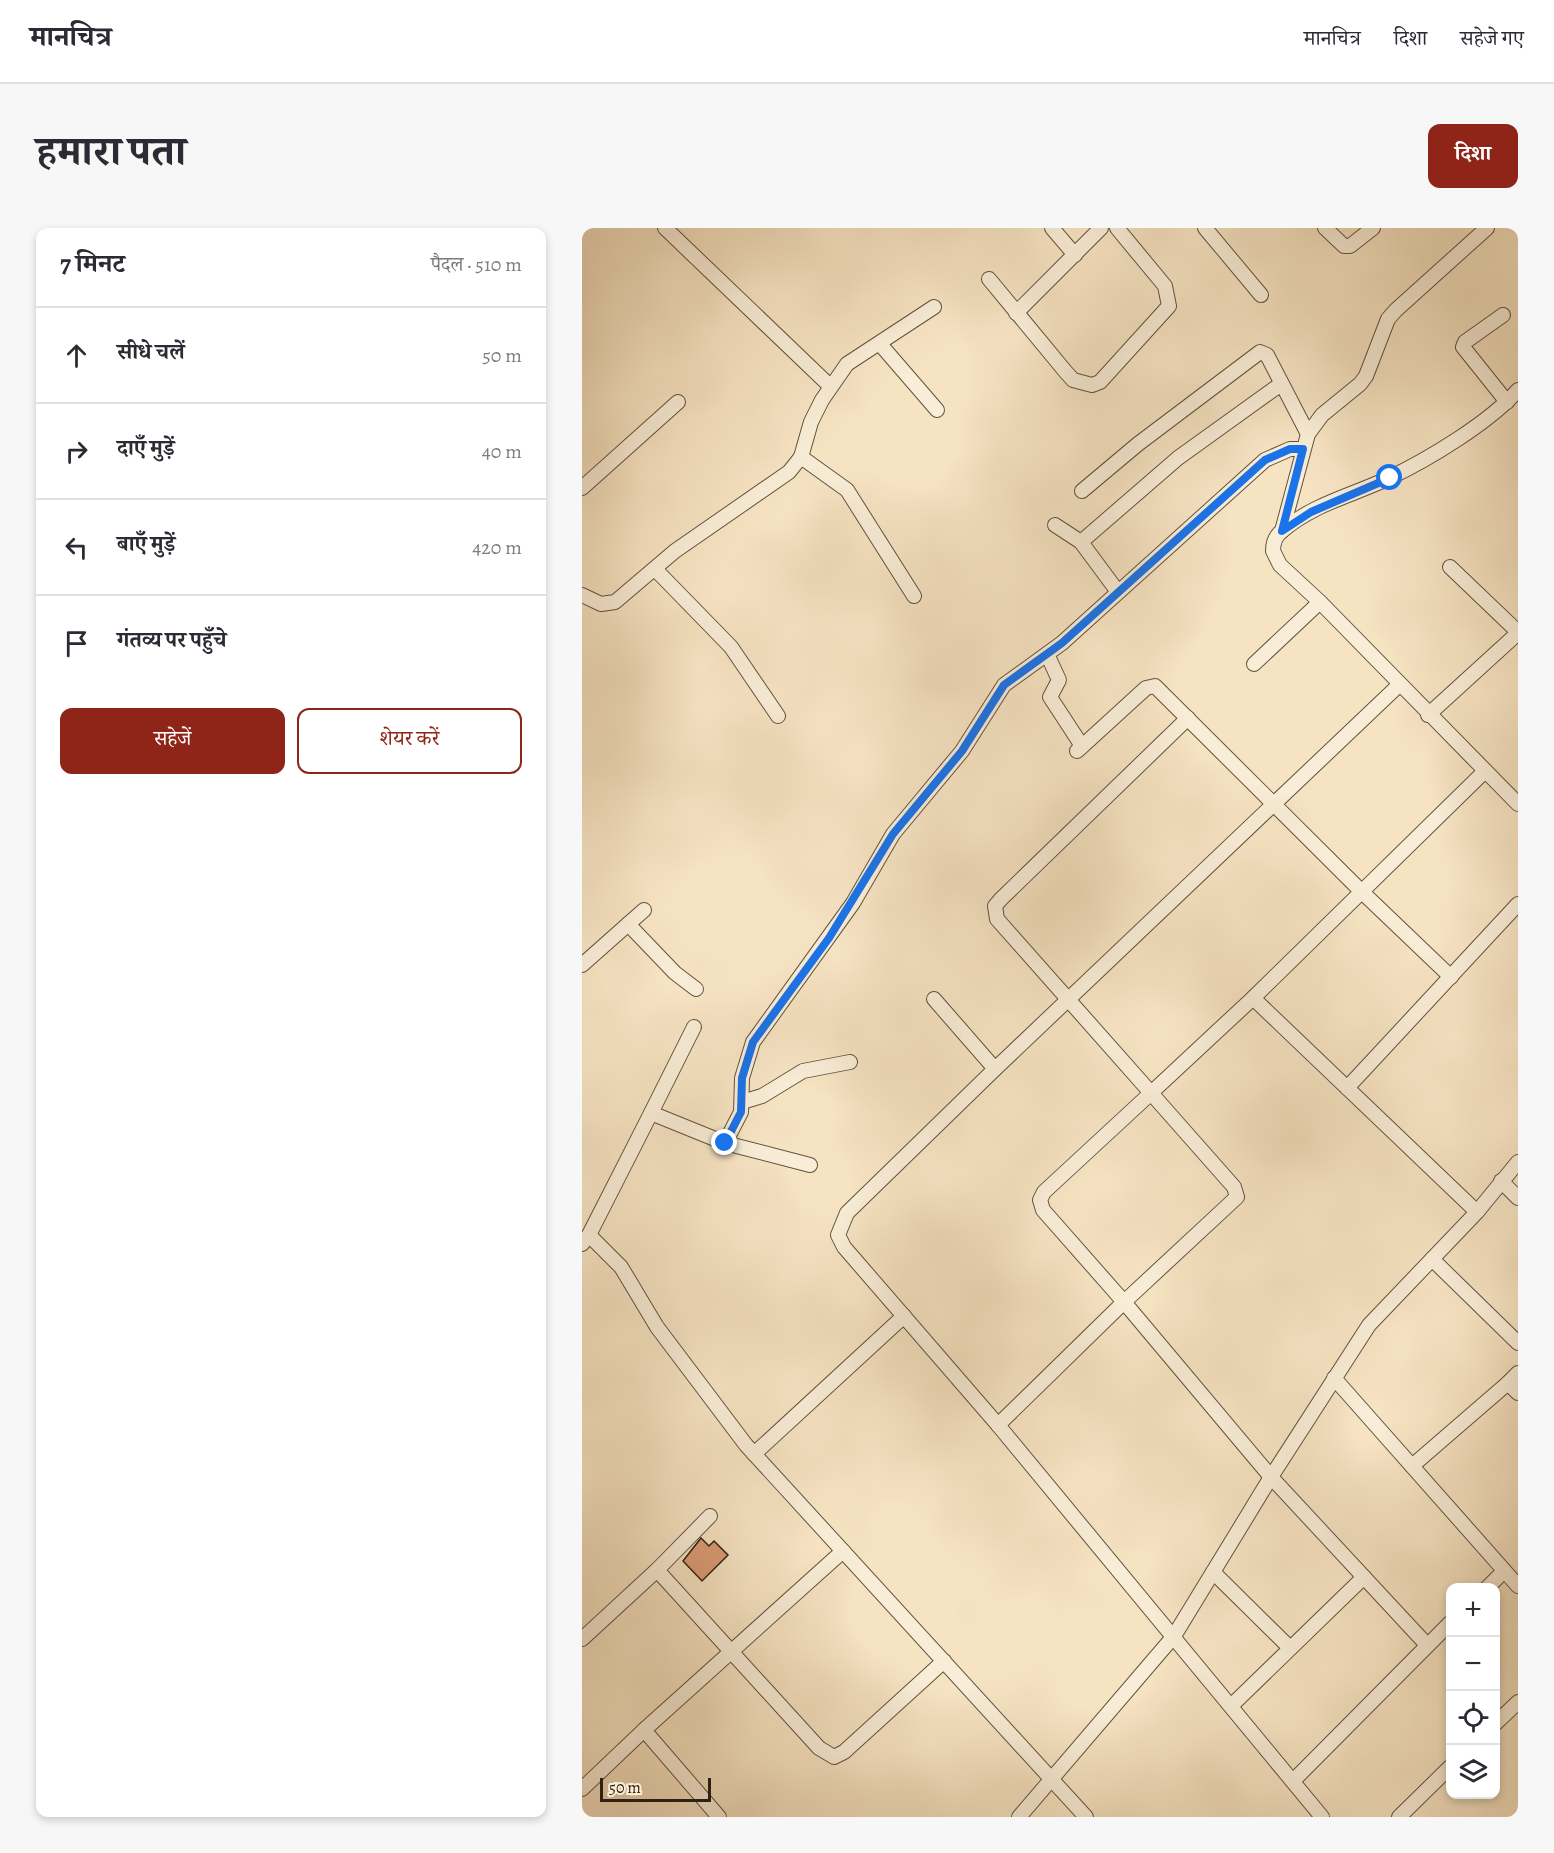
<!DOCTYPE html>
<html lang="hi">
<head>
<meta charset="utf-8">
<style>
  :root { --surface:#fff; --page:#f7f7f7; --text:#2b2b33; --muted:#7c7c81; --line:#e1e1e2; --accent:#8f2418 }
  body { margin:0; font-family:Alegreya,"Noto Serif Devanagari",serif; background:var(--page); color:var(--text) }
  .controls { position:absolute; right:18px; bottom:18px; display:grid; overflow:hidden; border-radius:12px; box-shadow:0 3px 9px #0003 }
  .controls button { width:54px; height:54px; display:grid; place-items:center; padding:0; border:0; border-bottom:2px solid var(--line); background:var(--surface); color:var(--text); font:30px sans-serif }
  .scale { position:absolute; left:18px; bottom:15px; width:111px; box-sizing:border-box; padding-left:6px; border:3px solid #312112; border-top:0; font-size:16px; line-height:21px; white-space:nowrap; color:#312112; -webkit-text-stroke:4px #f9edd7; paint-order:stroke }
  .stop { position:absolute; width:18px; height:18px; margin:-14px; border:4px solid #1a73e8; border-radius:50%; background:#fff }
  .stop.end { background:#1a73e8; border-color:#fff; box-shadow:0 2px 6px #0008 }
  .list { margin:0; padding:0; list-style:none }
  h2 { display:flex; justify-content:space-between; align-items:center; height:78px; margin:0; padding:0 24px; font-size:26px }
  h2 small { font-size:20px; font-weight:400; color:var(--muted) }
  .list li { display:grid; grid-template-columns:39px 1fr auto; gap:18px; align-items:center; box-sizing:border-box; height:96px; padding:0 24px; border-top:2px solid var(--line) }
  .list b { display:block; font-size:22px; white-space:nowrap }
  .list em { font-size:20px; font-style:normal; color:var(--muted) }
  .actions { display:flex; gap:12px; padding:18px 24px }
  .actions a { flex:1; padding:14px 0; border:2px solid var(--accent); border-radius:12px; text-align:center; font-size:21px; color:var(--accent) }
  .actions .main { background:var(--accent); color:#fff }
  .icon { flex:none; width:33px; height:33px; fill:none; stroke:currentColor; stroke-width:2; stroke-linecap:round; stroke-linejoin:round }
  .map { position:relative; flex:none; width:936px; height:1589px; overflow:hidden; border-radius:12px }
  header { display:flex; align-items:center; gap:36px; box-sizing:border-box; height:84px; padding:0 30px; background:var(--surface); border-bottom:2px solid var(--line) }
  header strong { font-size:28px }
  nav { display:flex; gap:33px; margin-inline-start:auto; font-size:21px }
  .intro { display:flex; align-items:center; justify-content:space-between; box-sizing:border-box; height:144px; padding:0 36px }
  h1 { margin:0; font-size:42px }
  .button { padding:15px 27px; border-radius:12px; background:var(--accent); color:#fff; font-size:21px; font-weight:700 }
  main { display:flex; gap:36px; padding:0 36px }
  aside { flex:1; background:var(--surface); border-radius:12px; box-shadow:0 3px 9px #0003 }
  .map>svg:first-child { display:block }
  .building { fill:#db9c76; stroke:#312112; stroke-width:1.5 }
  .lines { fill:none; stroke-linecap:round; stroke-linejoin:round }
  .minor-casing { stroke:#62523e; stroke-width:16 }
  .minor { stroke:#f9edd7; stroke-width:14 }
  .route { stroke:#1a73e8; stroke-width:8 }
</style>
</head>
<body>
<header>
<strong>मानचित्र</strong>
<nav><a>मानचित्र</a><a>दिशा</a><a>सहेजे गए</a></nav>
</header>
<div class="intro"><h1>हमारा पता</h1><a class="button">दिशा</a></div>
<main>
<aside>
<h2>7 मिनट<small>पैदल · 510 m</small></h2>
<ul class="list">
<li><svg class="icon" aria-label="ahead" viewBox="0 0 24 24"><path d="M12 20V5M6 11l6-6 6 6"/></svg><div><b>सीधे चलें</b></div><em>50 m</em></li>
<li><svg class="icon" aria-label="right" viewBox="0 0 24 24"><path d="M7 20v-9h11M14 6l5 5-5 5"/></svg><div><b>दाएँ मुड़ें</b></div><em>40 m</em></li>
<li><svg class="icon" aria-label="left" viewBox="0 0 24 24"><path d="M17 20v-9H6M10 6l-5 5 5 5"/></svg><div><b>बाएँ मुड़ें</b></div><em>420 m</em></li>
<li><svg class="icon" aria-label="arrive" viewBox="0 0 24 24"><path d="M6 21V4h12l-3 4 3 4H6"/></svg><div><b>गंतव्य पर पहुँचे</b></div></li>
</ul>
<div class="actions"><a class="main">सहेजें</a><a>शेयर करें</a></div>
</aside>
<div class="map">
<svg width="936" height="1589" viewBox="0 0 936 1589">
  <rect width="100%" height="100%" fill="#f6e3c2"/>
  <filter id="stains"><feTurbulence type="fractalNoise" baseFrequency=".00333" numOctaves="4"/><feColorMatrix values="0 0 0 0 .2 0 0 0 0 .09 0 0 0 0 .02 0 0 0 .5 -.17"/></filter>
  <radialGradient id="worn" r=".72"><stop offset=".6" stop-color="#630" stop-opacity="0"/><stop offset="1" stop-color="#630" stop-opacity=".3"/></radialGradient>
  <polygon class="building" points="119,1310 127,1318 132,1313 146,1327 120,1353 101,1333"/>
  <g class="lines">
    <defs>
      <g id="minor">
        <polyline points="83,0 248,158"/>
        <polyline points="470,0 493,27"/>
        <polyline points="623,0 679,67"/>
        <polyline points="743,0 762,18 768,18 791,0"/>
        <polyline points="407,51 483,143 491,152 510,157 518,154 587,78 583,58 535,0"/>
        <polyline points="434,85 519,0"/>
        <polyline points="921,87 883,114 881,119 925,174"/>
        <polyline points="298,116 355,182"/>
        <path d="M936,162C908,194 847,231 807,250C771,267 731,276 700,303C693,308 691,315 691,323L698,337L738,374L936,576"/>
        <polyline points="219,229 265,262 332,368"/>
        <polyline points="0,260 96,174"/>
        <polyline points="500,263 556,216 678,124 685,127 726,206"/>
        <polyline points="473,297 499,314 536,364"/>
        <polyline points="700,303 726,206 740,187 778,156 784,148 806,91 814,82 905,0"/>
        <polyline points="499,314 596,230 699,156"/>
        <polyline points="868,339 936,404"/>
        <polyline points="73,341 149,419 196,488"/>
        <polyline points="0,367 19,376 33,374 93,323 207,244 219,229 229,194 240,172 265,136 352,79"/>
        <polyline points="465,426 477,452 468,469 500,518"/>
        <polyline points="672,436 738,374"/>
        <polyline points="846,487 936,405"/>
        <polyline points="606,490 419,671 413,678 415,691 569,865 671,770 895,984"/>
        <polyline points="495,523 564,460 573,458 779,663 869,749"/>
        <polyline points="46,696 93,745 114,761"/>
        <polyline points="0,737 62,682"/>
        <polyline points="671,770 903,543"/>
        <polyline points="352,771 413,841"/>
        <polyline points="765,860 936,676"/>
        <polyline points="160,874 180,868 221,843 268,834"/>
        <polyline points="69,885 112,799"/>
        <polyline points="143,915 228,937"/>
        <polyline points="919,953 936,970"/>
        <polyline points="7,1007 69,885 143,915 159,884 160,850 171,814 271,675 311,606 380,523 422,457 480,415 683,232 708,221 721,221"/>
        <polyline points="0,1016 7,1007 39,1039 75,1099 164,1217 504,1589"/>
        <polyline points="850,1031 936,1115"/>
        <polyline points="936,1145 926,1155 936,1165"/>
        <polyline points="752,1150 936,1358"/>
        <polyline points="416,1197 542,1074 655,969 652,959 569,865 462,964 458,972 461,982 542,1074 689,1249 845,1417"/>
        <polyline points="172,1226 322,1088"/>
        <polyline points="830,1238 926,1155"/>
        <polyline points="75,1342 128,1288"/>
        <polyline points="631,1344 708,1420"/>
        <polyline points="905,1360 922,1343"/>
        <polyline points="0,1411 75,1342 237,1520 252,1529 262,1524 362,1433"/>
        <polyline points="649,1478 782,1349"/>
        <polyline points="914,1495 936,1474"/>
        <polyline points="711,1553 868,1395"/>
        <polyline points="0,1561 62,1502"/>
        <polyline points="137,1589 62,1502 261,1323"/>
        <polyline points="437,1589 592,1408 689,1249 787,1097 895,984 936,934"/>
        <polyline points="740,1589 416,1197 262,1019 256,1007 265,985 413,841 817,457"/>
        <polyline points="817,1589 868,1539"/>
      </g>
    </defs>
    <use href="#minor" class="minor-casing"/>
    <use href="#minor" class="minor"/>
  </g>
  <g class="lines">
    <polyline class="route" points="143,915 159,884 160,850 171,814 247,710 311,606 380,523 422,457 480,415 683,232 708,221 721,221 700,303 729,284 808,250"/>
  </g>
  <rect width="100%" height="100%" filter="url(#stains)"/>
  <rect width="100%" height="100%" fill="url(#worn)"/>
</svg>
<div class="controls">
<button>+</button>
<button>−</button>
<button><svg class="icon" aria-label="locate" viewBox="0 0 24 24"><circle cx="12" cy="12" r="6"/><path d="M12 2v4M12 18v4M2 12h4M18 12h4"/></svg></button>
<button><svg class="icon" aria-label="layers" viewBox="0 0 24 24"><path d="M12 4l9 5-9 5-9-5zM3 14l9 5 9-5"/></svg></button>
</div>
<div class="scale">50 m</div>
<div class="stop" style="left:808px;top:250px"></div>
<div class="stop end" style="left:143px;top:915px"></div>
</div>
</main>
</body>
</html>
